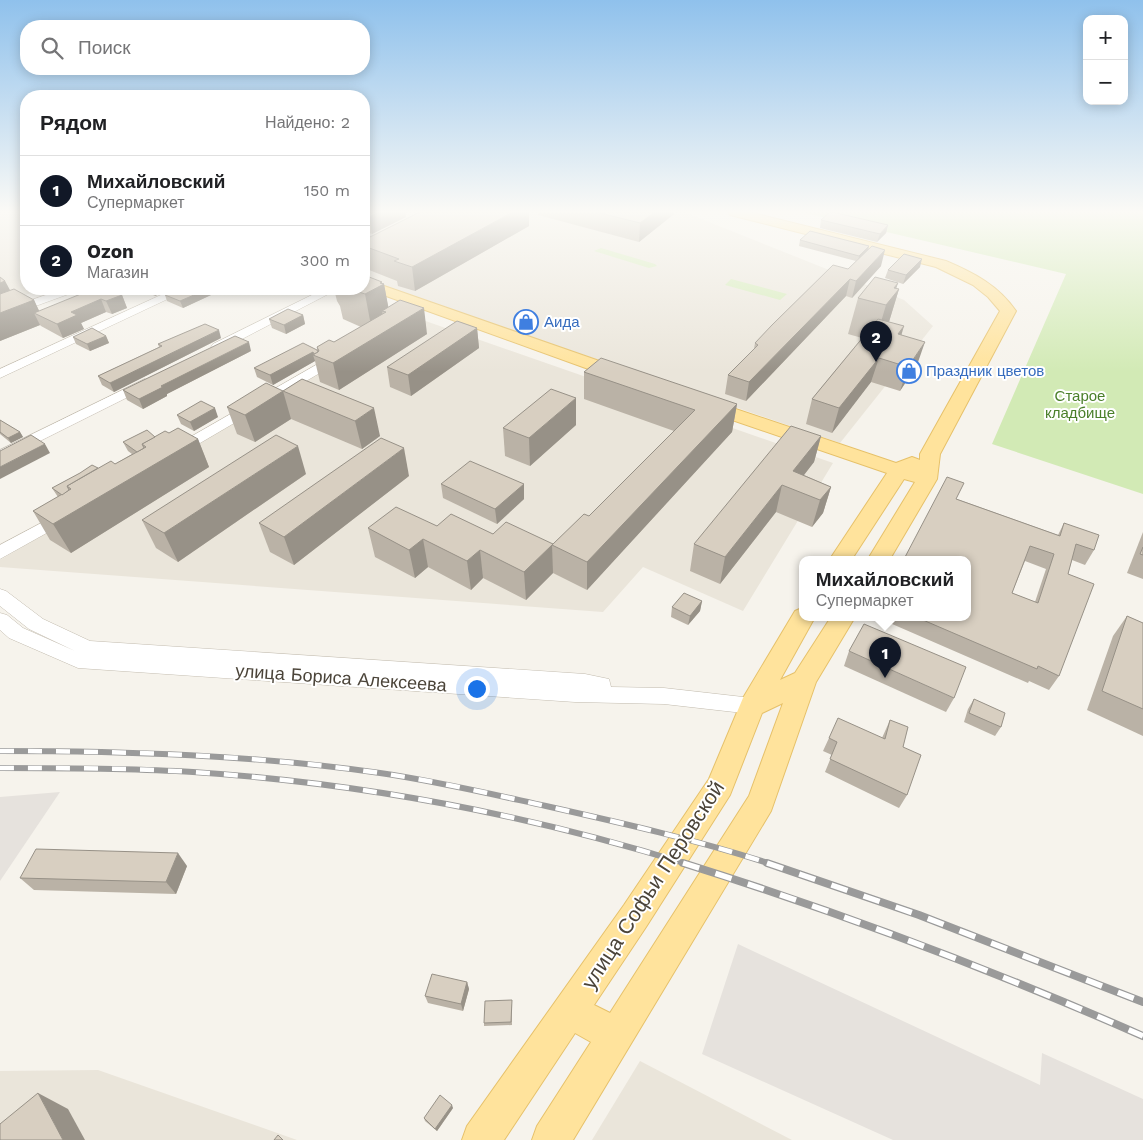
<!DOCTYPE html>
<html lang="ru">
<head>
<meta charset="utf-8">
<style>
  :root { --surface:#fff; --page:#f6f6f6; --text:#202124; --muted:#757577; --line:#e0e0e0; --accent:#111827 }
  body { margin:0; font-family:"Work Sans",sans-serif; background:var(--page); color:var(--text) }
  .controls { position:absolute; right:15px; top:15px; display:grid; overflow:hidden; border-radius:10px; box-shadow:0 2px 12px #0003 }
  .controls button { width:45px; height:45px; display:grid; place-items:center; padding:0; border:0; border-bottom:1px solid var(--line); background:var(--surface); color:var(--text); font:25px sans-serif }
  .you { position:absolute; left:476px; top:688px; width:18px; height:18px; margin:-12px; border:4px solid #fff; border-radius:50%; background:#1a73e8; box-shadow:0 0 0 8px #1a73e833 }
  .badge { display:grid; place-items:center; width:32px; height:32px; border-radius:50%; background:var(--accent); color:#fff; font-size:16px; font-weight:700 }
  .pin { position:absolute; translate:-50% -41px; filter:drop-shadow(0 1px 2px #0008) }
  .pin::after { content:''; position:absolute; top:26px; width:18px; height:15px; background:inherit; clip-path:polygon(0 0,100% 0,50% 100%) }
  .popup { position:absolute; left:799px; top:556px; width:172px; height:65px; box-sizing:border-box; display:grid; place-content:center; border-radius:10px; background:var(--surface); filter:drop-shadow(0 1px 4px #0005); font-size:16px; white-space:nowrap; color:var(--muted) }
  .popup b { font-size:19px; color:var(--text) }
  .popup::after { content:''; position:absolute; left:50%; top:100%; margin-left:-10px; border:10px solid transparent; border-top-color:var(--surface) }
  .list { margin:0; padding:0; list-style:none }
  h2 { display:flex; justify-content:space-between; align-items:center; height:65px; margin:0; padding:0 20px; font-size:21px }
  h2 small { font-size:16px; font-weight:400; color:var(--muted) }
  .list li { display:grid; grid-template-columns:32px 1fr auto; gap:15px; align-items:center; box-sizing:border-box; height:70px; padding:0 20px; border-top:1px solid var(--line) }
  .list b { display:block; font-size:19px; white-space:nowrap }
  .list p { margin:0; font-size:16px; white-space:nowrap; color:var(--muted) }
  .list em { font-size:16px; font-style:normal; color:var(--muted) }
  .icon { flex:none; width:28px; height:28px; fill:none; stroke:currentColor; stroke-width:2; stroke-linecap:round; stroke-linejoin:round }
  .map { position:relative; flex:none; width:1143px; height:1140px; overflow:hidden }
  .search { position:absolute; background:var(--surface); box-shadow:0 2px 12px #0003; left:20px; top:20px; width:350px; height:55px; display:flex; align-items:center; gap:12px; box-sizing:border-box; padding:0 18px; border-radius:20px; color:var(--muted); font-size:19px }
  .panel { position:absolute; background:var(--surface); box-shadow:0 2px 12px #0003; left:20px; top:90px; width:350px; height:205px; border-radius:20px }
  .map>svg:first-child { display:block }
  .residential { fill:#eae5da }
  .industrial { fill:#e6e2dd }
  .green { fill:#d2eab5 }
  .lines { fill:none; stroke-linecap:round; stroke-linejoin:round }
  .minor-casing { stroke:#c2bbae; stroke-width:1 }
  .major-casing { stroke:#e6c16a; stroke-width:2 }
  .minor { fill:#fff; fill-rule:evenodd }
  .major { fill:#ffe39c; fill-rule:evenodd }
  .rail-far1-casing { stroke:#9a9a9a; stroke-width:6 }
  .rail-casing { stroke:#9a9a9a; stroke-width:8 }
  .rail-far1 { stroke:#fff; stroke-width:4.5; stroke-dasharray:14; stroke-linecap:butt }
  .rail { stroke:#fff; stroke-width:5.5; stroke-dasharray:17; stroke-linecap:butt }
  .wall { fill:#bab2a6; fill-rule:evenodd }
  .shaded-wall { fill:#979187 }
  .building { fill:#d8cfc1; stroke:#979187; fill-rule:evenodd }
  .labels { text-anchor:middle; stroke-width:4; stroke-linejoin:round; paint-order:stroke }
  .far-shop-label { font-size:15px; fill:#366cbe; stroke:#fff; text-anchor:start }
  .far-park-label { font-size:15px; fill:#4a7f2a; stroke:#fff }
  .street-label { font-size:18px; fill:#4b4439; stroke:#fff }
  .near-street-label { font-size:21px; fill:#4b4439; stroke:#fff }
</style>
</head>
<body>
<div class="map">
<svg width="1143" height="1140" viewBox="0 0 1143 1140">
  <rect width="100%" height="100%" fill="#f6f3ec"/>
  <g class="residential">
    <polygon points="0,212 26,212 26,289 44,289 0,303"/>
    <polygon points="364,212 684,212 904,300 933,326 840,443 371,282 364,278"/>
    <polygon points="414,317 833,463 743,611 643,567 603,612 0,567 0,560"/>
    <polygon points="640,1061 792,1140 592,1140"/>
    <polygon points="98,1070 297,1140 0,1140 0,1071"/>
  </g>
  <g class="industrial">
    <polygon points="60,792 0,881 0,797"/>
    <polygon points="738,944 1040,1085 1042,1053 1143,1099 1143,1140 893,1140 702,1054"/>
  </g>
  <g class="green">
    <polygon points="801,212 1143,212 1143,494 992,444 1066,274"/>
    <polygon points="601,248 655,264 657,266 649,268 594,251"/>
    <polygon points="731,279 787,294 780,300 725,285"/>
  </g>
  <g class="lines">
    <defs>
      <g id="minor">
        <polygon points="63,289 79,289 77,291 0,319 0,311"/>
        <polygon points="174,289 189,289 0,378 0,369"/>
        <polygon points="324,289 338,289 221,350 213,350 211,347 213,344"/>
        <polygon points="337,353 342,354 343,357 342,360 183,453 173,453 171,450 173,447"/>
        <polygon points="145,379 152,383 150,386 0,461 0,450"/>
        <polygon points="62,512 68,513 70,517 68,521 0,559 0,545"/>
        <polygon points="0,589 6,591 43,619 90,641 585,674 609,679 611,687 664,688 752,698 759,700 762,706 759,712 752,714 664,704 575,702 78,668 9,638 0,630 0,613 7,615 23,628 75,651 29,629 0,606"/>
      </g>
      <g id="major">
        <path d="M728,212H749L946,261C974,273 998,285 1016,311L940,454L937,479L890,559H868L915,482L904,479L852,559H830L887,473L700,409L697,405L700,401L706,400L712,401L896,463L912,457L920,460V454L1000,311L988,297L973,285L936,267L730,215Z"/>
        <polygon points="364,279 628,371 631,375 628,379 622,380 616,379 364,288"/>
        <path d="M802,608V617H815L780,680L795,673L831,617H855L816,682L771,811L573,1140H532L537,1126L591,1042L575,1033L504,1140H462L467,1126L624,905L709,779L743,698L795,611ZM783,703L749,796L610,1013L594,1005L646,927L730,795L762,713Z"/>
      </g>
    </defs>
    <use href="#minor" class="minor-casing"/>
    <use href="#major" class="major-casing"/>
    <use href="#minor" class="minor"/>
    <use href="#major" class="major"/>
    <defs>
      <g id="rail-far1">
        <path d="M0,751C127,751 255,755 380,773C436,781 491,794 546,806C622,823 697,840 771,864"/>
        <path d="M0,768C64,768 129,768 193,772C361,783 526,814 687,864"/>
      </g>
      <g id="rail">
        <path d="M683,863C839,912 993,970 1143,1036"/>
        <polyline points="767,863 919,915 1143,1002"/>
      </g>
    </defs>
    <use href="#rail-far1" class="rail-far1-casing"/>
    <use href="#rail" class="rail-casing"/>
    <use href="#rail-far1" class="rail-far1"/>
    <use href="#rail" class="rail"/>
  </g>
  <g class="wall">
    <polygon points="364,212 405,212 406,217 372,234 364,231"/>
    <polygon points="538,212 674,212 674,214 639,242 538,215"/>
    <polygon points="821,220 888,225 886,233 877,242 820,228"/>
    <polygon points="529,226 415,291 398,286 397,281 364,268 364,240"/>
    <polygon points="800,240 868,249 881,266 852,298 846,296 746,401 725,394 728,375 754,349 755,343 848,269 856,261 799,246"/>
    <polygon points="920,267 903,284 885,278 888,270"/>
    <polygon points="0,277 5,281 10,291 34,300 39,311 117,292 122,295 127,308 112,314 106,312 81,323 84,329 63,338 41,326 40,325 0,341"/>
    <polygon points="382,283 384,284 388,307 427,334 339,390 320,382 315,361 273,385 257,377 254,368 317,350 317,347 334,342 361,327 343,319 340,306 337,301 334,289 364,289"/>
    <polygon points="898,283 896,288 899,289 889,322 902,335 917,365 900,391 871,382 832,433 806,424 812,399 862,338 848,334 858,298"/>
    <polygon points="145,289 170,289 155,296 146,292"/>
    <polygon points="178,289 224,289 183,308 167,301 165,295"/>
    <polygon points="276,289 288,289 283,291"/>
    <polygon points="303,315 305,324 286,334 272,328 269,319"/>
    <polygon points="477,328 479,348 411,396 390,387 387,367"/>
    <polygon points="106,336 109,343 90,351 76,344 73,337"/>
    <polygon points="221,338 114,392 102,385 98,376 159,347 158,344"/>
    <polygon points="251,351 167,394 167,396 143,409 127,400 123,390"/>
    <polygon points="584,372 737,404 732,432 587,590 553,573 526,600 483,578 471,590 428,567 415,578 375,557 368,528 437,526 493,534 553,544 589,516 674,431 584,399"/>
    <polygon points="302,379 380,436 362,449 291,419 255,442 237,434 227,407 283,391"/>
    <polygon points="177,415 218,417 194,431 181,424"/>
    <polygon points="0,420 20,432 23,437 11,443 0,434"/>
    <polygon points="576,425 530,466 505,456 503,428"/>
    <polygon points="169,433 198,439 209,467 71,553 50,540 33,511 58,497 52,488 98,468 115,464 132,454 128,451 123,442 155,437"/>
    <polygon points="821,436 814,462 804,475 831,487 823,513 812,527 776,512 720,584 690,571 694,544"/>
    <polygon points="306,474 178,562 156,548 142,520"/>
    <polygon points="409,476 294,565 270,552 259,523"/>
    <polygon points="441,484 524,484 524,499 497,524 443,498"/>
    <path d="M957,499L1058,535L1064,523L1094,550L1085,565L1072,560L1068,574L1059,676L1049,690L1029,681L1028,683L876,617H968ZM1025,561L1046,569L1035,602L1012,593Z"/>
    <polygon points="1143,532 1143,579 1127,573"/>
    <polygon points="702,601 700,611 688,625 671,617 672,607"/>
    <polygon points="1127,616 1143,623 1143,736 1087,710 1113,636"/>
    <polygon points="849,651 954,698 946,712 844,666"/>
    <polygon points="974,699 1001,727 995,736 964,722 968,709"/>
    <polygon points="890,720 903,747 907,795 899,808 825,772 832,755 823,751 829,738 882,738"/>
    <polygon points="187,866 176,894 34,890 20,878"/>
    <polygon points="467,982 469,989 463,1011 428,1003 425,996"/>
    <polygon points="512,1004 512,1025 484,1026 484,1023"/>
    <polygon points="453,1108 437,1131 425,1121 424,1118"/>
  </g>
  <g class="shaded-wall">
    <polygon points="380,212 405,212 406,217 372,234 369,217"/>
    <polygon points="513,212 529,212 529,226 415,291 412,267"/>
    <polygon points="655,212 674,212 674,214 639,242 640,223"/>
    <polygon points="888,225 886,233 877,242 880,234"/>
    <polygon points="869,246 868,252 858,262 859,256"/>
    <polygon points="885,250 881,266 852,298 856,281"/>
    <polygon points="922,259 920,267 903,284 906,275"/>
    <polygon points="850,279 846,296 746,401 749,382"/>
    <polygon points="5,281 17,303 0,309 0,283"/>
    <polygon points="382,282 382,285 384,284 391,321 386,312 382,311 384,324 372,331 365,294"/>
    <polygon points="898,283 894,295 899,289 888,325 875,342 886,305 894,288"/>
    <polygon points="153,289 170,289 155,296"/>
    <polygon points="208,289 224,289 183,308 180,301"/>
    <polygon points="282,289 288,289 283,291"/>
    <polygon points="122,295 127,308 112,314 106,301"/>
    <polygon points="101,299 106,312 81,323 84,329 63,338 57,324 71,312"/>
    <polygon points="34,300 42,317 34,313 40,325 0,341 0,313"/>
    <polygon points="424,308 427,334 339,390 333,363"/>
    <polygon points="303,315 305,324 286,334 284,325"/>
    <polygon points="904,326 897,350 898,334"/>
    <polygon points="477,328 479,348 411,396 408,375"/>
    <polygon points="219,330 221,338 114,392 110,383"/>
    <polygon points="106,336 109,343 90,351 87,344"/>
    <polygon points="249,342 251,351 167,394 167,396 143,409 139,399 161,386"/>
    <polygon points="925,342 917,365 900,391 908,367"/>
    <polygon points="313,352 314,355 313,355 315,361 273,385 270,375"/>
    <polygon points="879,358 871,382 832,433 839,408"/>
    <polygon points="283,391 291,419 255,442 245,415"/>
    <polygon points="576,398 576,425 530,466 529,438"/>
    <polygon points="737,404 732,432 587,590 587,562"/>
    <polygon points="215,408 218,417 194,431 190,422"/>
    <polygon points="374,408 380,436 362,449 355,421"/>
    <polygon points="20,432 23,437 11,443 8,438"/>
    <polygon points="821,436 814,462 793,489 793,471"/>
    <polygon points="198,439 209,467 71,553 53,524"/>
    <polygon points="45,444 50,453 0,479 0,467"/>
    <polygon points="298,446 306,474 178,562 164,533"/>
    <polygon points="404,448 409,476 294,565 284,537"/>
    <polygon points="524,484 524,499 497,524 495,509"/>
    <polygon points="782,485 776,512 720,584 725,557"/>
    <polygon points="831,487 823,513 812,527 820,500"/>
    <polygon points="423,539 428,567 415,578 409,550"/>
    <polygon points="552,545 553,573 526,600 524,572"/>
    <polygon points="480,550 483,578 471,590 467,561"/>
    <polygon points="702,601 700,611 688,625 690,616"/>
    <polygon points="178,853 187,866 176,894 166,882"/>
    <polygon points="467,982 469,989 463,1011 461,1004"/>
    <polygon points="38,1093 68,1109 85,1140 63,1140"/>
    <polygon points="452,1105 453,1108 437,1131 435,1129"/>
  </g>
  <g class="building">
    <polygon points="364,212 380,212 369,217 364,216"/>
    <polygon points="420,212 513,212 412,267 394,261 399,259 364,246 364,240"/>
    <polygon points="596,212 655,212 640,223"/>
    <polygon points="830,212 832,212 888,225 880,234 821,220"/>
    <polygon points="810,231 869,246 859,256 800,240"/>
    <polygon points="872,246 885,250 856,281 850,279 749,382 728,375 758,345 755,343 772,325 833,265 848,269"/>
    <polygon points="904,254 922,259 906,275 888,270"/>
    <polygon points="364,275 382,282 380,283 384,284 365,294 350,289 364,289"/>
    <polygon points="0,277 5,281 0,283"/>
    <polygon points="875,277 898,283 894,288 899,289 886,305 858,298"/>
    <polygon points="14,289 34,300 0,313 0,294"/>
    <polygon points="93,289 115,289 116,292 122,295 106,301 101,299 71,312 77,315 57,324 34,313"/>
    <polygon points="178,289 208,289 180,301 165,295"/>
    <polygon points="400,300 424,308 333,363 313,355 319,351 317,347 329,340 334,342 386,312 382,311"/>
    <polygon points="288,309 303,315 284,325 269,319"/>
    <polygon points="878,319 904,326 898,334 925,342 908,367 879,358 839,408 812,399"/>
    <polygon points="457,321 477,328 408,375 387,367"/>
    <polygon points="205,324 219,330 110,383 98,376 162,346 158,344"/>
    <polygon points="92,328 106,336 87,344 73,337"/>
    <polygon points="235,336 249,342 161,386 163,387 139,399 123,390"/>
    <polygon points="303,343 317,350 318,352 314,354 313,352 270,375 254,368"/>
    <polygon points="601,358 737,404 587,562 552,545 584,514 589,516 695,410 584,372"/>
    <polygon points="302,379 374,408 355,421 283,391 245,415 227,407 266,383 283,391"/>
    <polygon points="551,389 576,398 529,438 503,428"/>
    <polygon points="201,401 215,408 190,422 177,415"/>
    <polygon points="0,420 20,432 8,438 0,432"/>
    <polygon points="791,426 821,436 793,471 831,487 820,500 782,485 725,557 694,544"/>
    <polygon points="178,428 198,439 53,524 33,511 71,489 67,486 111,461 115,464 146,447 142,444 165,431 169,433"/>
    <polygon points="147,430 155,437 142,444 144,448 137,452 123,442"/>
    <polygon points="31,435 45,444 0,467 0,451"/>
    <polygon points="276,435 298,446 164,533 142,520"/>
    <polygon points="381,438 404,448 284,537 259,523"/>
    <polygon points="470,461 524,484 495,509 441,484"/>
    <polygon points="92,465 98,468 67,486 69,490 62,495 52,488 80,473"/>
    <path d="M947,477L964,483L956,499L1060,536L1064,523L1099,535L1094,550L1076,544L1068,574L1094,584L1059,676L1038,666L1037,669L916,617H968V559H904ZM1030,546L1054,554L1038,603L1012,593Z"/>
    <polygon points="396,507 437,526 451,514 493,534 506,522 553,544 524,572 480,550 467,561 423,539 409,550 368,528"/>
    <polygon points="1143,547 1143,555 1140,554"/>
    <polygon points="684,593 702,601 690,616 672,607"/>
    <polygon points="1127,616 1143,623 1143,709 1102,691"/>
    <polygon points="864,624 966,667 954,698 849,651"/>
    <polygon points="974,699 1005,713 1001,727 969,713"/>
    <polygon points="838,718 885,739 890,720 908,727 903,747 921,755 907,795 830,759 837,742 829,738"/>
    <polygon points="36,849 178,853 166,882 20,878"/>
    <polygon points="432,974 467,982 461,1004 425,996"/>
    <polygon points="512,1000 511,1022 484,1023 485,1001"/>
    <polygon points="38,1093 63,1140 0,1140 0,1124"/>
    <polygon points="440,1095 452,1105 435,1129 424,1118"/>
    <polygon points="278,1135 283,1140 274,1140"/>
  </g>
  <linearGradient id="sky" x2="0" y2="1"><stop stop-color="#8fc1ec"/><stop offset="0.57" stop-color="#fbfaf6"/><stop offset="1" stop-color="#fbfaf6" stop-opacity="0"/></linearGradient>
  <rect width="1143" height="372" fill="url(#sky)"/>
  <defs>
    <symbol id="shop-ring" viewBox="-11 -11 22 22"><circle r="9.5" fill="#fff" stroke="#3f7fe0" stroke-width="1.5"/><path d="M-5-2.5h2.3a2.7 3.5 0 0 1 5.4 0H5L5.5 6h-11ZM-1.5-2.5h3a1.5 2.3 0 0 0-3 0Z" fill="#3f7fe0"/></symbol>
  </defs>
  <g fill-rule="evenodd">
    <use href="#shop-ring" x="512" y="308" width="28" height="28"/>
    <use href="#shop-ring" x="895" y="357" width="28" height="28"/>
  </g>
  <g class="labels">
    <g class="far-shop-label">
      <text x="544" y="327">Аида</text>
      <text x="926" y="376">Праздник цветов</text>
    </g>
    <g class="far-park-label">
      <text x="1080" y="401">Старое<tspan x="1080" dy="17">кладбище</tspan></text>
    </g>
    <g class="street-label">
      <text transform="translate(341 678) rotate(4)" y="6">улица Бориса Алексеева</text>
    </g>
    <g class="near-street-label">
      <text transform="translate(653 885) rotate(-57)" y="7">улица Софьи Перовской</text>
    </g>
  </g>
</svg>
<div class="controls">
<button>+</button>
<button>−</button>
</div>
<div class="you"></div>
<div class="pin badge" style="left:885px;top:678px">1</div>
<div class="popup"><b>Михайловский</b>Супермаркет</div>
<div class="pin badge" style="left:876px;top:362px">2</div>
<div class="search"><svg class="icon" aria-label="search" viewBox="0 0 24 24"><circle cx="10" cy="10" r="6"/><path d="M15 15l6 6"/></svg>Поиск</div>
<section class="panel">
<h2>Рядом<small>Найдено: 2</small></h2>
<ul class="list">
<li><span class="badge">1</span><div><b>Михайловский</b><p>Супермаркет</p></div><em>150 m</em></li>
<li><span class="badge">2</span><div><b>Ozon</b><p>Магазин</p></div><em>300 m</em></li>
</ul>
</section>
</div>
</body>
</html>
